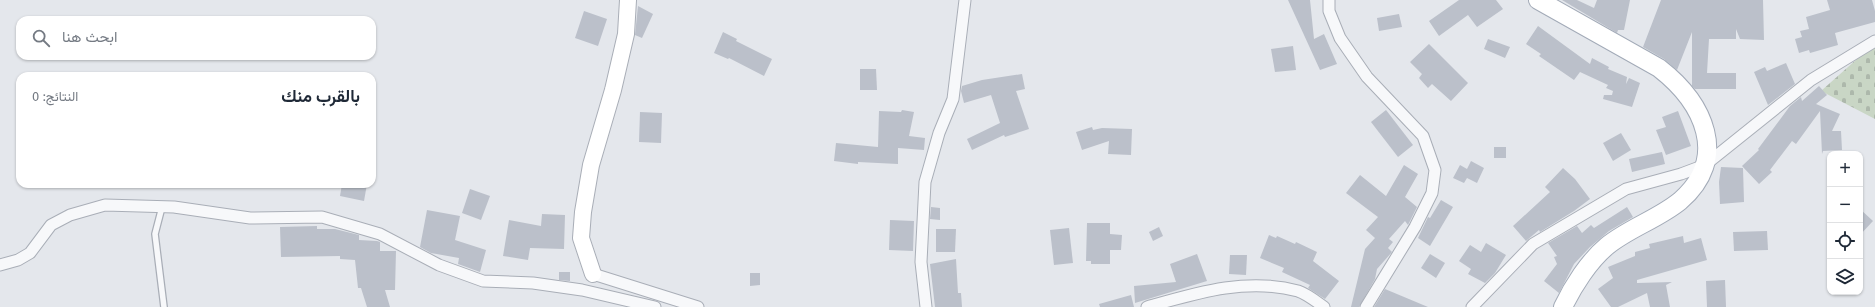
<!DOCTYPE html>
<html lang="ar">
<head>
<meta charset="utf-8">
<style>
  :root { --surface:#fff; --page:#f2f2f3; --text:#1f2937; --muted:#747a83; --line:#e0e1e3 }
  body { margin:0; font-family:"Fira Sans",Vazirmatn,sans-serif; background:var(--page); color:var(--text); direction:rtl }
  .controls { position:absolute; right:12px; bottom:12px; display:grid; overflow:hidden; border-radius:8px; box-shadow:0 1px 3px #0004 }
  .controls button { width:36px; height:36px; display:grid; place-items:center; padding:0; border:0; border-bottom:1px solid var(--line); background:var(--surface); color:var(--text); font:20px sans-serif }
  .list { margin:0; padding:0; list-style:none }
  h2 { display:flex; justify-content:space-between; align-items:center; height:52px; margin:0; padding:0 16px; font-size:17px }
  h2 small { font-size:13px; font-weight:400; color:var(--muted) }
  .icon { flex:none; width:22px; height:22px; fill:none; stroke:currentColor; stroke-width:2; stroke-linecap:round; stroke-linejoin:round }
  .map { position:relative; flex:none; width:1875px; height:307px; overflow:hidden; direction:ltr }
  .search { position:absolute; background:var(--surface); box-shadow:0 1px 3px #0004; left:16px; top:16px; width:360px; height:44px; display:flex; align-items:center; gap:10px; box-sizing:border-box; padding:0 14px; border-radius:12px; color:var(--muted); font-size:15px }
  .panel { position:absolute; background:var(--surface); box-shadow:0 1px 3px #0004; left:16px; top:72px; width:360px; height:116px; border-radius:12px; direction:rtl }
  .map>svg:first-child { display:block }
  .cemetery { fill:url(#cemetery-stones) }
  .building { fill:#bbc0ca }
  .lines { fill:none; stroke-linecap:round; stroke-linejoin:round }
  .lane-casing { stroke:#a9aeb7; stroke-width:8 }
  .street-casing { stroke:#a9aeb7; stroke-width:13 }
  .secondary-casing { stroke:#a9aeb7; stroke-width:18 }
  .primary-casing { stroke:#a3abb8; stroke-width:20 }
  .lane { stroke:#f7f8fa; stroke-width:5.5 }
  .street { stroke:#f7f8fa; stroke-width:11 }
  .secondary { stroke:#fff; stroke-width:16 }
  .primary { stroke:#fff; stroke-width:18 }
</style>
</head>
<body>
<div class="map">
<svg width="1875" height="307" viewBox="0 0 1875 307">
  <defs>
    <pattern id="cemetery-stones" width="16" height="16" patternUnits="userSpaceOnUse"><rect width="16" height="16" fill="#c9d6c5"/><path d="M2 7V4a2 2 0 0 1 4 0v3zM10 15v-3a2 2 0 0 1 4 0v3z" fill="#adb8ab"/></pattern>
  </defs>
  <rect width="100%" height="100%" fill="#e4e7ec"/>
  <polygon class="cemetery" points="1875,47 1875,119 1821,91 1866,51"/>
  <g class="building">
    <polygon points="1288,0 1310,0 1314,39 1324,34 1337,64 1320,70"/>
    <polygon points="1459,0 1496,0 1503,9 1477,27 1468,15 1439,36 1429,21"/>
    <polygon points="1562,0 1577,0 1594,8 1597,0 1630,0 1624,30 1618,30 1617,33"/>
    <polygon points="1661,0 1763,0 1764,40 1740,39 1736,29 1736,39 1709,39 1707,73 1736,73 1736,89 1695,89 1692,86 1692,32 1677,70 1664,59 1643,47"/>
    <polygon points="1827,0 1872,0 1875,11 1875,22 1835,33 1838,45 1810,53 1809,50 1799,53 1795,39 1802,37 1800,31 1809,29 1806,17 1830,10"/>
    <polygon points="638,6 653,14 642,38 635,35"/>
    <polygon points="584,11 607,19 598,46 575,38"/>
    <polygon points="1399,14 1402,27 1379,31 1377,18"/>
    <polygon points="1538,26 1590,64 1592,58 1609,67 1608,69 1627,77 1626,84 1629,78 1640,83 1632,107 1603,99 1604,95 1612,95 1613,91 1606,88 1608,85 1580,72 1574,80 1539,56 1541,54 1526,44"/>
    <polygon points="723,32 737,39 736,41 772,59 764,76 729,58 728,59 714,53"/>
    <polygon points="1488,39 1510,47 1505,58 1484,49"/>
    <polygon points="1429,44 1468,83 1451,101 1432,84 1428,88 1419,78 1422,74 1410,62"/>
    <polygon points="1293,46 1296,70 1275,72 1271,49"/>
    <polygon points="1786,63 1795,84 1768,105 1754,72 1765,67 1767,71"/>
    <polygon points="860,69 876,69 877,90 860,90"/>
    <polygon points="1022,74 1025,89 1016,91 1029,129 1005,137 1004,135 972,150 967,139 1000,123 991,95 964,103 961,91 962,86 982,80"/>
    <polygon points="1819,86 1827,95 1816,104 1840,114 1832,131 1841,131 1842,150 1823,151 1822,154 1820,111 1796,144 1792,141 1770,170 1772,172 1759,184 1742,166 1759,150 1758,149 1790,106 1801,97 1802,101"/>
    <polygon points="902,110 914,112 909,136 925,138 924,150 898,148 898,164 858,162 858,164 834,161 836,143 878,147 879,111 901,112"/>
    <polygon points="1386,110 1413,145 1398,157 1371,122"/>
    <polygon points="1678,111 1691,146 1666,155 1656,130 1666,127 1662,117"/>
    <polygon points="640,112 662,113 661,143 639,142"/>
    <polygon points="1092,127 1093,130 1102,128 1132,129 1131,155 1108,154 1109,141 1082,150 1076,132"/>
    <polygon points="1621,133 1631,150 1613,161 1603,143"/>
    <rect x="1494" y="147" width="12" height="11"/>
    <polygon points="1662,152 1665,164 1632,172 1629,159"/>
    <polygon points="1471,161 1484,168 1477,183 1467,178 1464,183 1453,178 1460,165 1467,169"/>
    <polygon points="1404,165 1418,174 1405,197 1417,207 1408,225 1405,221 1389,239 1393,242 1388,248 1392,252 1377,269 1375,279 1359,307 1351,307 1365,249 1375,238 1366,230 1378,217 1346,193 1360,175 1386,196"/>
    <polygon points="1721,167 1743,168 1744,202 1720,204 1719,182"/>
    <polygon points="1563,168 1575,179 1590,199 1574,211 1540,232 1539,230 1526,241 1513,226 1550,192 1545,187"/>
    <polygon points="342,184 367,184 364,201 340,196"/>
    <polygon points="470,189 490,196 481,220 462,213"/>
    <polygon points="1441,200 1453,207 1430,246 1418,238 1428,217 1430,218"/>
    <polygon points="931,207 940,208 940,220 930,219"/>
    <polygon points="1627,207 1633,217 1609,231 1590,247 1574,264 1559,293 1544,281 1557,264 1554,257 1557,256 1548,243 1577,226 1582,233 1591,225 1594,228"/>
    <polygon points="1860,209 1873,221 1860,235"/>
    <polygon points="427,210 460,216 455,240 486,250 480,272 458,264 459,258 431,253 420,247"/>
    <polygon points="542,214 565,215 564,249 530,248 528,260 503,256 509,220 541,226"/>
    <polygon points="890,220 914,221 913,251 889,250"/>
    <polygon points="1087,223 1110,223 1110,234 1122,235 1121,250 1110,250 1110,264 1091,264 1091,261 1086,261"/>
    <polygon points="317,226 317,229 335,229 359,235 359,240 377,241 380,242 380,251 396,251 395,290 385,290 390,307 367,307 361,288 358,288 355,260 340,259 340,256 281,257 280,227"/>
    <polygon points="1159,227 1163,236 1153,241 1149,232"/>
    <polygon points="1069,228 1073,263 1054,265 1050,230"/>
    <polygon points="936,229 956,229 955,252 936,252"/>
    <polygon points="1767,231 1768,250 1734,251 1733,232"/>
    <polygon points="1269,235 1276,238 1277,236 1295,244 1296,242 1317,252 1313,261 1339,281 1325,299 1308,288 1310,285 1282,272 1284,268 1260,258"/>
    <polygon points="1683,236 1684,243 1701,238 1707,260 1637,280 1637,283 1672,282 1666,285 1670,307 1650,307 1647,293 1618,307 1611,307 1598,289 1613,278 1608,267 1635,256 1635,252 1650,248 1649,244"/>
    <polygon points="1486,243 1506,255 1495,273 1485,283 1468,274 1471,269 1459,261 1470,245 1481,252"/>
    <polygon points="1197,254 1207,281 1135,303 1134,286 1176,282 1170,264"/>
    <polygon points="1430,254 1445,263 1436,278 1421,268"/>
    <polygon points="1230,255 1247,255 1246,275 1229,274"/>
    <polygon points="956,259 958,293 961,293 962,307 935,307 930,264"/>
    <polygon points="559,272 570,272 570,281 559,280"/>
    <polygon points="750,273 760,273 760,285 750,286"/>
    <polygon points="1725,280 1726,307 1707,307 1706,281"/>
    <polygon points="1385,289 1428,307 1374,307"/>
    <polygon points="1131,295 1134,307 1100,307 1099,304"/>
  </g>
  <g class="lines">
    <defs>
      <polyline id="lane" points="162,207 155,234 164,307"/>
      <g id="street">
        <polyline points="1329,0 1329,11 1340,38 1367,77 1423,136 1435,170 1432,193 1415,227 1366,307"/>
        <polyline points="0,265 18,260 30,253 51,225 70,215 105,205 174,207 250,218 322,217 380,234 439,265 483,281 533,283 582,290 655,307"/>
        <polyline points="593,274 698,307"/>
        <polyline points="926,307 921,262 925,182 939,133 953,99 965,0"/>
        <path d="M1147,307C1196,293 1247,277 1298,291C1307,294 1317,302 1324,307"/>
        <polyline points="1472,307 1533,244 1626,189 1681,174 1705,165 1811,80 1875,41"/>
      </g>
      <polyline id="secondary" points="593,274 581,238 583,212 591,165 613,90 626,34 628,0"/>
      <path id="primary" d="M1538,0L1659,68C1704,103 1730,158 1680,201C1658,219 1629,228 1607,246C1589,261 1573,286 1563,307"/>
    </defs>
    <use href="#lane" class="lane-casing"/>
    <use href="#street" class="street-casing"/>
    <use href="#secondary" class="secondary-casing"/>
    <use href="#primary" class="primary-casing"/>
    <use href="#lane" class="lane"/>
    <use href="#street" class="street"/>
    <use href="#secondary" class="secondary"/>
    <use href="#primary" class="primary"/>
  </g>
</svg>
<div class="controls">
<button>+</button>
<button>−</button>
<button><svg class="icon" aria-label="locate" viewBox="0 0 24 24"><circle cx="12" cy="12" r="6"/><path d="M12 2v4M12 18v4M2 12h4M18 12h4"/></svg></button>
<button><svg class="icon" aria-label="layers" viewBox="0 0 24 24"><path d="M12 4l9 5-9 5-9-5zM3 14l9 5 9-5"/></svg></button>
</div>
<div class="search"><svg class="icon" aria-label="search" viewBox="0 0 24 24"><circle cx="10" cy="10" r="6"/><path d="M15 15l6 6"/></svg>ابحث هنا</div>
<section class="panel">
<h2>بالقرب منك<small>النتائج: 0</small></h2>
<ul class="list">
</ul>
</section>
</div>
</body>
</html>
